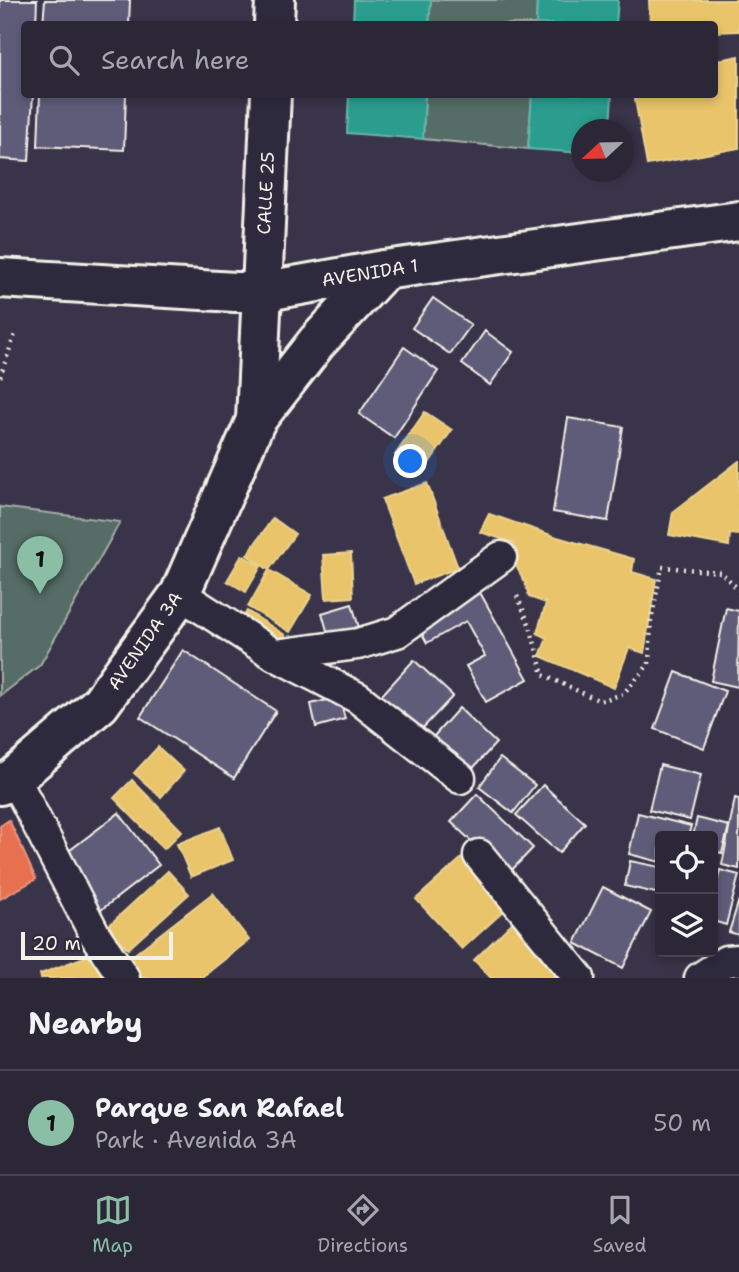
<!DOCTYPE html>
<html lang="en">
<head>
<meta charset="utf-8">
<style>
  :root { --surface:#2b2737; --page:#332f3f; --text:#f1f3f6; --muted:#a6a5ad; --line:#474452; --accent:#8abfa5 }
  body { margin:0; font-family:"Shantell Sans",sans-serif; background:var(--page); color:var(--text) }
  .controls { position:absolute; right:21px; bottom:21px; display:grid; overflow:hidden; border-radius:7px; box-shadow:0 4px 10px #0003 }
  .controls button { width:63px; height:63px; display:grid; place-items:center; padding:0; border:0; border-bottom:2px solid var(--line); background:var(--surface); color:var(--text); font:35px sans-serif }
  .compass { position:absolute; left:571px; top:119px; width:63px; height:63px; border-radius:50%; background:var(--surface); box-shadow:0 4px 10px #0003; rotate:248deg }
  .scale { position:absolute; left:21px; bottom:18px; width:152px; box-sizing:border-box; padding-left:7px; border:4px solid #f4f1e8; border-top:0; font-size:19px; line-height:24px; white-space:nowrap; color:#f4f1e8; -webkit-text-stroke:5px #2f2a3d; paint-order:stroke }
  .you { position:absolute; left:411px; top:462px; width:24px; height:24px; margin:-18px; border:5px solid #fff; border-radius:50%; background:#1a73e8; box-shadow:0 0 0 10px #1a73e833 }
  .badge { display:grid; place-items:center; width:46px; height:46px; border-radius:50%; background:var(--accent); color:#111; font-size:23px; font-weight:700 }
  .pin { position:absolute; translate:-50% -58px; filter:drop-shadow(0 2px 4px #0008) }
  .pin::after { content:''; position:absolute; top:37px; width:24px; height:21px; background:inherit; clip-path:polygon(0 0,100% 0,50% 100%) }
  .list { margin:0; padding:0; list-style:none }
  h2 { display:flex; justify-content:space-between; align-items:center; height:91px; margin:0; padding:0 28px; font-size:30px }
  h2 small { font-size:23px; font-weight:400; color:var(--muted) }
  .list li { display:grid; grid-template-columns:46px 1fr auto; gap:21px; align-items:center; box-sizing:border-box; height:105px; padding:0 28px; border-top:2px solid var(--line) }
  .list b { display:block; font-size:26px; white-space:nowrap }
  .list p { margin:0; font-size:23px; white-space:nowrap; color:var(--muted) }
  .list em { font-size:23px; font-style:normal; color:var(--muted) }
  .icon { flex:none; width:38px; height:38px; fill:none; stroke:currentColor; stroke-width:2; stroke-linecap:round; stroke-linejoin:round }
  .map { position:relative; flex:none; width:739px; height:978px; overflow:hidden }
  .search { position:absolute; background:var(--surface); box-shadow:0 4px 10px #0003; left:21px; right:21px; top:21px; height:77px; display:flex; align-items:center; gap:18px; box-sizing:border-box; padding:0 24px; border-radius:7px; color:var(--muted); font-size:26px }
  .sheet { height:196px; background:var(--surface) }
  nav { display:flex; justify-content:space-around; align-items:center; box-sizing:border-box; height:98px; border-top:2px solid var(--line); background:var(--surface); font-size:19px; color:var(--muted) }
  nav a { display:grid; justify-items:center; gap:4px }
  nav .on { color:var(--accent) }
  .map>svg:first-child { display:block }
  .green { fill:#566c66; stroke:#a5aea7; stroke-width:2 }
  .homes { fill:#e9c46a; stroke:#ecd290; stroke-width:2 }
  .shops { fill:#e76f51; stroke:#eb967e; stroke-width:2 }
  .schools { fill:#2a9d8f; stroke:#67b6aa; stroke-width:2 }
  .building { fill:#5f5b79; stroke:#f4f1e8; stroke-width:2 }
  .lines { fill:none; stroke-linecap:round; stroke-linejoin:round }
  .pedestrian-casing { stroke:#f4f1e8; stroke-width:35 }
  .minor-casing { stroke:#f4f1e8; stroke-width:44 }
  .tertiary-casing { stroke:#f4f1e8; stroke-width:44 }
  .path { stroke:#f4f1e8; stroke-width:4.5; stroke-dasharray:2 5; stroke-linecap:butt }
  .pedestrian { stroke:#2f2a3d; stroke-width:30 }
  .minor { stroke:#2f2a3d; stroke-width:38 }
  .tertiary { stroke:#2f2a3d; stroke-width:38 }
  .labels { text-anchor:middle; stroke-width:7; stroke-linejoin:round; paint-order:stroke }
  .street-label { font-size:18px; fill:#f4f1e8; stroke:#2f2a3d }
</style>
</head>
<body>
<div class="map">
<svg width="739" height="978" viewBox="0 0 739 978">
  <rect width="100%" height="100%" fill="#393449"/>
  <filter id="ink" filterUnits="userSpaceOnUse"><feTurbulence type="fractalNoise" baseFrequency=".0143" numOctaves="2"/><feDisplacementMap in="SourceGraphic" scale="14" xChannelSelector="R" yChannelSelector="G"/><feConvolveMatrix kernelMatrix="1 2 1 2 8 2 1 2 1" color-interpolation-filters="sRGB"/></filter>
  <g filter="url(#ink)">
    <g class="green">
      <polygon points="431,0 537,0 536,24 429,24"/>
      <polygon points="425,95 532,95 528,149 423,139"/>
      <polygon points="0,507 120,522 40,665 0,696"/>
    </g>
    <g class="homes">
      <polygon points="649,0 739,0 739,31 714,32 714,24 650,24"/>
      <polygon points="739,56 739,148 647,165 634,94 714,94 714,61"/>
      <polygon points="425,412 452,430 422,473 395,455"/>
      <polygon points="739,461 739,535 730,534 729,546 669,535 673,512"/>
      <polygon points="427,483 458,568 414,584 382,499"/>
      <polygon points="489,514 557,537 634,559 632,572 656,579 644,653 629,648 614,688 540,656 547,638 537,633 546,603 529,597 526,585 511,555 514,543 480,532"/>
      <polygon points="273,518 295,534 269,570 247,555"/>
      <polygon points="351,553 353,597 326,599 323,555"/>
      <polygon points="242,555 261,566 246,592 227,581"/>
      <polygon points="269,570 312,595 290,632 248,607"/>
      <polygon points="247,611 285,635 274,653 236,629"/>
      <polygon points="158,747 184,771 161,797 134,773"/>
      <polygon points="132,780 182,831 164,849 114,798"/>
      <polygon points="220,827 233,860 191,877 177,844"/>
      <polygon points="462,858 506,909 462,949 416,899"/>
      <polygon points="168,871 189,894 128,949 107,927"/>
      <polygon points="213,893 249,940 201,978 141,978 127,960"/>
      <polygon points="517,918 574,978 491,978 474,960"/>
      <polygon points="97,952 106,978 41,978 40,974"/>
    </g>
    <polygon class="shops" points="9,820 36,879 0,899 0,826"/>
    <g class="schools">
      <polygon points="354,0 431,0 429,24 353,24"/>
      <polygon points="537,0 618,0 616,24 536,24"/>
      <polygon points="349,94 425,94 423,139 347,133"/>
      <polygon points="532,94 612,94 610,130 582,130 582,153 528,149"/>
    </g>
    <g class="building">
      <polygon points="0,0 37,0 36,24 24,24 24,94 33,94 29,161 0,159"/>
      <polygon points="45,0 130,0 129,24 43,24"/>
      <polygon points="40,94 126,94 124,150 38,146"/>
      <polygon points="433,298 471,325 450,354 412,328"/>
      <polygon points="485,331 513,352 490,385 462,364"/>
      <polygon points="404,347 438,371 394,438 359,414"/>
      <polygon points="568,418 623,427 608,521 553,512"/>
      <polygon points="477,587 528,679 486,702 466,666 485,656 466,621 427,643 415,621"/>
      <polygon points="352,604 362,638 332,648 322,613"/>
      <polygon points="726,608 739,611 738,687 711,681"/>
      <polygon points="183,650 276,711 234,778 140,717"/>
      <polygon points="414,660 453,696 419,732 381,696"/>
      <polygon points="676,672 725,691 704,748 655,729"/>
      <polygon points="339,697 345,719 316,727 311,704"/>
      <polygon points="459,708 496,743 464,778 426,745"/>
      <polygon points="500,758 535,785 513,813 479,787"/>
      <polygon points="660,765 701,775 690,820 649,810"/>
      <polygon points="543,785 585,823 559,853 516,815"/>
      <polygon points="477,794 533,848 507,875 451,822"/>
      <polygon points="735,798 739,799 739,869 722,865"/>
      <polygon points="119,813 159,865 97,913 57,860"/>
      <polygon points="638,813 691,826 688,836 660,836 660,862 629,854"/>
      <polygon points="697,818 729,826 722,853 713,851 713,836 693,836"/>
      <polygon points="630,861 660,867 660,894 625,886"/>
      <polygon points="720,870 739,875 726,925 713,921 713,898"/>
      <polygon points="603,887 651,912 623,968 575,943"/>
      <polygon points="739,900 739,935 729,932"/>
    </g>
    <g class="lines">
      <defs>
        <g id="pedestrian">
          <polyline points="180,594 275,655 358,698 460,778"/>
          <polyline points="275,655 358,644 397,632 501,557"/>
          <polyline points="14,778 95,935 124,978"/>
          <polyline points="479,855 579,978"/>
          <polyline points="700,978 726,961 739,960"/>
        </g>
        <g id="minor">
          <polyline points="274,24 275,0"/>
          <polyline points="256,420 271,94"/>
          <polyline points="0,785 14,778 100,704 180,594 256,420 317,342 384,270"/>
        </g>
        <polyline id="tertiary" points="0,278 235,292 261,292 384,270 739,221"/>
      </defs>
      <use href="#pedestrian" class="pedestrian-casing"/>
      <use href="#minor" class="minor-casing"/>
      <use href="#tertiary" class="tertiary-casing"/>
      <g class="path">
        <polyline points="0,377 15,334"/>
        <polyline points="517,596 530,626 543,675 600,701 623,694 649,664 651,621 662,567 721,572 739,590"/>
      </g>
      <use href="#pedestrian" class="pedestrian"/>
      <use href="#minor" class="minor"/>
      <use href="#tertiary" class="tertiary"/>
    </g>
  </g>
  <g class="labels">
    <g class="street-label">
      <text transform="translate(266 193) rotate(-87)" y="6">CALLE 25</text>
      <text transform="translate(370 273) rotate(-9)" y="6">AVENIDA 1</text>
      <text transform="translate(145 641) rotate(-55)" y="6">AVENIDA 3A</text>
    </g>
  </g>
</svg>
<div class="controls">
<button><svg class="icon" aria-label="locate" viewBox="0 0 24 24"><circle cx="12" cy="12" r="6"/><path d="M12 2v4M12 18v4M2 12h4M18 12h4"/></svg></button>
<button><svg class="icon" aria-label="layers" viewBox="0 0 24 24"><path d="M12 4l9 5-9 5-9-5zM3 14l9 5 9-5"/></svg></button>
</div>
<svg class="compass" viewBox="-18 -18 36 36"><path d="M0-13l5 13h-10z" fill="#e53935"/><path d="M0 13l5-13h-10z" fill="#a6a5ad"/></svg>
<div class="scale">20 m</div>
<div class="you"></div>
<div class="pin badge" style="left:40px;top:594px">1</div>
<div class="search"><svg class="icon" aria-label="search" viewBox="0 0 24 24"><circle cx="10" cy="10" r="6"/><path d="M15 15l6 6"/></svg>Search here</div>
</div>
<section class="sheet">
<h2>Nearby<small></small></h2>
<ul class="list">
<li><span class="badge">1</span><div><b>Parque San Rafael</b><p>Park · Avenida 3A</p></div><em>50 m</em></li>
</ul>
</section>
<nav>
<a class="on"><svg class="icon" aria-label="map" viewBox="0 0 24 24"><path d="M3 6l6-2 6 2 6-2v14l-6 2-6-2-6 2zM9 4v14M15 6v14"/></svg>Map</a>
<a><svg class="icon" aria-label="directions" viewBox="0 0 24 24"><path d="M12 3l9 9-9 9-9-9zM9 14v-3h6M13 9l2 2-2 2"/></svg>Directions</a>
<a><svg class="icon" aria-label="saved" viewBox="0 0 24 24"><path d="M7 4h10v16l-5-4-5 4z"/></svg>Saved</a>
</nav>
</body>
</html>
